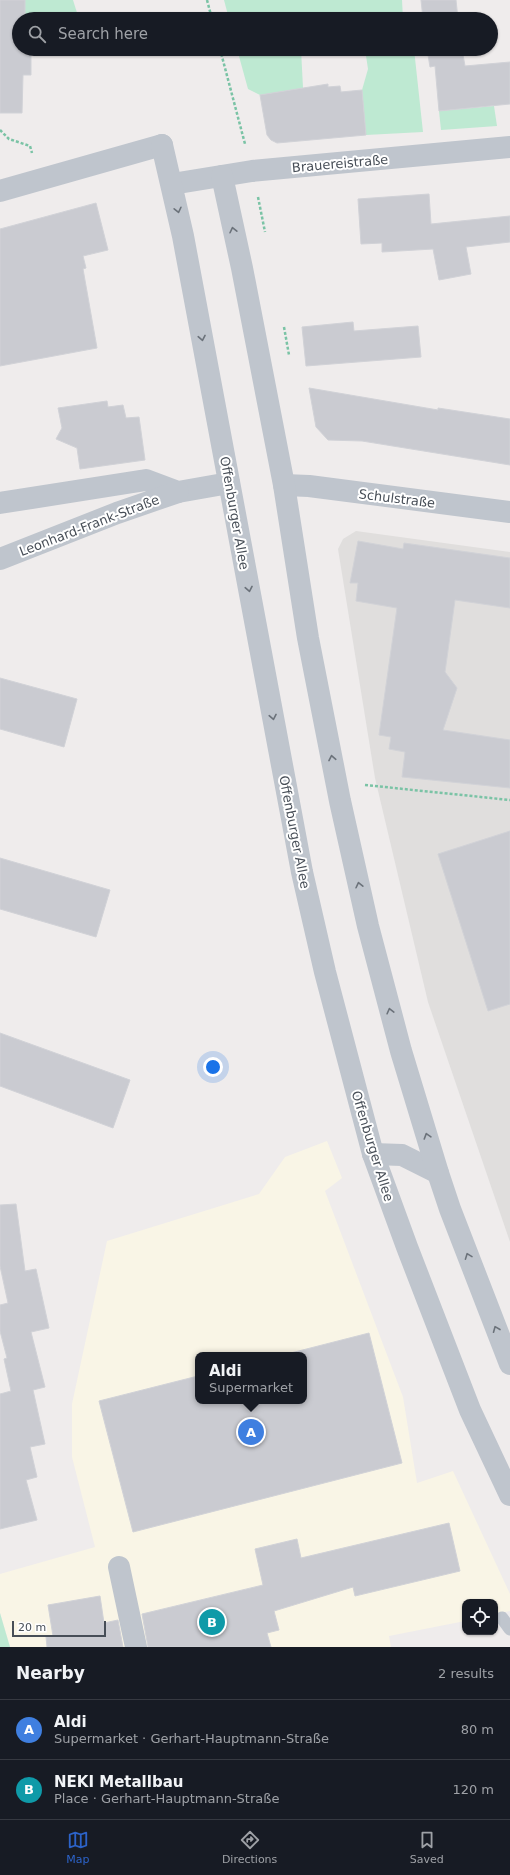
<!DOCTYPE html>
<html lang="en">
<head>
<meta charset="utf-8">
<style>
  :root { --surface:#171b24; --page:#20242c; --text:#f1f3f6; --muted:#9ea1a6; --line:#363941; --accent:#2c63c9 }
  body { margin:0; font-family:"DejaVu Sans",sans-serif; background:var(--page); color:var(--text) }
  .controls { position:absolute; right:12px; bottom:12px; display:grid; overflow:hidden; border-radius:8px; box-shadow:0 1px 3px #0004 }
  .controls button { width:36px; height:36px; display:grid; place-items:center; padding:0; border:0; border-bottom:1px solid var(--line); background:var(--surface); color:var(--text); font:20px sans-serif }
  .scale { position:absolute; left:12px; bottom:10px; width:94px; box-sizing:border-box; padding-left:4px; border:2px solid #474e57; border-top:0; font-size:11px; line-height:14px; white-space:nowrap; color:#474e57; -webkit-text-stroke:3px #fff; paint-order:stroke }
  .you { position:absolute; left:213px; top:1067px; width:14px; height:14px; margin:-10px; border:3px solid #fff; border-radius:50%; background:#1a73e8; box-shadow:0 0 0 6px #1a73e833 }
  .badge { display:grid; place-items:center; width:26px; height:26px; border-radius:50%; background:var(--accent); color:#fff; font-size:13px; font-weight:700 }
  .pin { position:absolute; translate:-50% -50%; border:2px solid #fff; box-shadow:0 1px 4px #0006 }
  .popup { position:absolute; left:195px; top:1352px; width:112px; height:52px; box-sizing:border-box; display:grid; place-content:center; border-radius:8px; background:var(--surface); filter:drop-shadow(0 1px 3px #0005); font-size:13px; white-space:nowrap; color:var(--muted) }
  .popup b { font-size:15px; color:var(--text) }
  .popup::after { content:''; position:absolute; left:50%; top:100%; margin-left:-8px; border:8px solid transparent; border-top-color:var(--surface) }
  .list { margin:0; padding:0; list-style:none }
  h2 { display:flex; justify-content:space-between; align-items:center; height:52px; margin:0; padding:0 16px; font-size:17px }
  h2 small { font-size:13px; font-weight:400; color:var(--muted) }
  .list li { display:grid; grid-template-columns:26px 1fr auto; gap:12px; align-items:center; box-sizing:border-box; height:60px; padding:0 16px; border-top:1px solid var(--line) }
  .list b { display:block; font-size:15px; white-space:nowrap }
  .list p { margin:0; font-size:13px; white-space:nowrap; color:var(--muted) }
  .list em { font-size:13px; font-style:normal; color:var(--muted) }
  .icon { flex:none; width:22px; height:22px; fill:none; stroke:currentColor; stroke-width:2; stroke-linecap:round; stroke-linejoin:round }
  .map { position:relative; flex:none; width:510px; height:1647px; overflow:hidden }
  .search { position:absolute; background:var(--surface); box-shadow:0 1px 3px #0004; left:12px; right:12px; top:12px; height:44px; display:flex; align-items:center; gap:10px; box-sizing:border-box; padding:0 14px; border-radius:22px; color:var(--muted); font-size:15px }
  .sheet { height:172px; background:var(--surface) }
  nav { display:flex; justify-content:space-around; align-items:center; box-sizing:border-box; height:56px; border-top:1px solid var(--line); background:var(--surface); font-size:11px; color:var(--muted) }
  nav a { display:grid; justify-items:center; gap:2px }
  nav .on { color:var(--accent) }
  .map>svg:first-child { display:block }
  .commercial { fill:#f9f5e6; fill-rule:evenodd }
  .education { fill:#e0dedd }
  .green { fill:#bee9d2 }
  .building { fill:#cacbd1; stroke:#d1d2d7 }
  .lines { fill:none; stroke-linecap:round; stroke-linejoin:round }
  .path { stroke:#7ac3a5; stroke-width:2.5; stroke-dasharray:3 2; stroke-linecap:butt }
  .service { stroke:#bfc5cd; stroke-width:13 }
  .minor { stroke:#bfc5cd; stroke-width:22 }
  .tertiary { stroke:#bfc5cd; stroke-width:22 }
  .oneway { stroke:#6b727a }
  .labels { text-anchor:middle; stroke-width:4; stroke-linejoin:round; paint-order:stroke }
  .street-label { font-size:13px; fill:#474e57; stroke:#fff }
</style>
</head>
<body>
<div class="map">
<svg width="510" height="1647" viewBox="0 0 510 1647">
  <rect width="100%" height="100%" fill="#efecec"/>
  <path class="commercial" d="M327,1141L342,1178L325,1191L403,1397L417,1483L453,1471L510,1594V1611L495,1614V1602H465V1621L389,1636L391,1647H10L0,1613V1574L95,1547L72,1457V1404L107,1241L259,1194L285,1157ZM198,1355H304V1401H198Z"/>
  <polygon class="education" points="356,531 510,552 510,1242 428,1002 375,778 338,549 343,539"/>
  <g class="green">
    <polygon points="25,0 73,0 79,19 25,19"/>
    <polygon points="224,0 402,0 403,19 229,19"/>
    <polygon points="237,49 301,49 303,88 260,95 248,89"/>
    <polygon points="365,49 414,49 423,132 366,135 362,90 368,69"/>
    <polygon points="494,106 497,126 441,130 439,111"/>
    <polygon points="0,1613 10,1647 0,1647"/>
  </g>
  <g class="building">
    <polygon points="0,0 25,0 25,19 19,19 19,49 31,49 31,75 23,75 22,113 0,113"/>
    <polygon points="421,0 456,0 458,19 423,19"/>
    <polygon points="427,49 462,49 465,66 510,62 510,104 439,111 435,66 430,67"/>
    <polygon points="328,84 328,87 340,86 341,92 362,90 366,135 277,143 271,140 267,135 260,95"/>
    <polygon points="429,194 431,224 510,216 510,242 466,247 471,274 439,280 433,249 382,252 382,243 361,244 358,199"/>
    <polygon points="96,203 108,250 83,256 86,268 83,269 97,348 0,366 0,229"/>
    <polygon points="353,322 354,331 418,326 421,357 306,366 302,327"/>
    <polygon points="309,388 438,410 438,408 510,419 510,465 362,441 328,440 316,427"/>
    <polygon points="107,401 108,407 123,405 126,418 139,417 145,460 80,469 77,448 56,439 62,428 58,408"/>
    <polygon points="358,541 403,549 404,543 510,558 510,608 455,600 445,672 457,688 443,730 510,740 510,788 402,777 405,752 389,749 391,737 379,735 397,608 356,601 358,583 350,583"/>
    <polygon points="0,678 77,699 64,747 0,729"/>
    <polygon points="510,831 510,1004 488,1011 438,854"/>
    <polygon points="0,858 110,890 96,937 0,909"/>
    <polygon points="0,1033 130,1080 113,1128 0,1086"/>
    <polygon points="16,1204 25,1271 36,1269 49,1328 31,1332 45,1387 33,1390 45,1444 30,1447 37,1477 26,1480 37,1520 0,1529 0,1394 11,1391 4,1359 7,1358 0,1331 0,1305 8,1303 0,1266 0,1205"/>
    <polygon points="369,1333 402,1463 133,1532 99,1401 198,1376 198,1401 304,1401 304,1355 283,1355"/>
    <polygon points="449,1523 460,1571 355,1596 353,1587 274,1611 279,1630 267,1633 271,1647 148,1647 142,1614 263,1585 255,1549 297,1539 301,1558"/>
    <polygon points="100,1596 104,1623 118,1620 123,1647 47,1647 46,1637 53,1636 48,1605"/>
  </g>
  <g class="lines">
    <g class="path">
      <polyline points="207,0 212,19"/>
      <polyline points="220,49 245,144"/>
      <polyline points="0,130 9,139 30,146 32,153"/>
      <polyline points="258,197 265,232"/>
      <polyline points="284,327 289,355"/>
      <polyline points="365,785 510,800"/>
    </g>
    <polyline class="service" points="502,1618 510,1629"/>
    <g class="minor">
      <polyline points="172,184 252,171 510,147"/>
      <polyline points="0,191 162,145"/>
      <polyline points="284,485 309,486 510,512"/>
      <polyline points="0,503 146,480 178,492 229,483"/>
      <polyline points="0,559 117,513 178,492"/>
      <polyline points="373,1154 402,1155 438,1173"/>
      <polyline points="119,1567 136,1647"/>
    </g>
    <g class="tertiary">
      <polyline points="162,145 183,236 302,872 325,972 373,1154 407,1247 470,1410 510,1495"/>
      <polyline points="222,176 242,268 284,485 308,638 340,801 368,926 401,1051 438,1173 450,1209 510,1364"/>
    </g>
  </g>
  <defs><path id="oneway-chevron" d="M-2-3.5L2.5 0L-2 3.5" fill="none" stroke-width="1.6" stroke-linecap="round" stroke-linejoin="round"/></defs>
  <g class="oneway">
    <use href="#oneway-chevron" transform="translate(178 210) rotate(77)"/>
    <use href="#oneway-chevron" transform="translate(233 230) rotate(-103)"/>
    <use href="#oneway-chevron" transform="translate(202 338) rotate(79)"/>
    <use href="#oneway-chevron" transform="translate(249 589) rotate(79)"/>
    <use href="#oneway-chevron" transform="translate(273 717) rotate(79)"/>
    <use href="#oneway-chevron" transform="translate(332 758) rotate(-101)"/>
    <use href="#oneway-chevron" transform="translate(359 885) rotate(-103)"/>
    <use href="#oneway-chevron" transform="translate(390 1011) rotate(-104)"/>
    <use href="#oneway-chevron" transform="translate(427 1136) rotate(-107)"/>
    <use href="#oneway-chevron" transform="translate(468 1256) rotate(-111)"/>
    <use href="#oneway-chevron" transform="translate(496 1329) rotate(-112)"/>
  </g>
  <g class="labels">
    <g class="street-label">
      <text transform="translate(340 163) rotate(-5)" y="5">Brauereistraße</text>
      <text transform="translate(397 498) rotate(7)" y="5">Schulstraße</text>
      <text transform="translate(235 513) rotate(80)" y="5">Offenburger Allee</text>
      <text transform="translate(89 525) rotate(-21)" y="5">Leonhard-Frank-Straße</text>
      <text transform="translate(295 832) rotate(79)" y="5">Offenburger Allee</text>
      <text transform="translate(373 1146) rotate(73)" y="5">Offenburger Allee</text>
    </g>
  </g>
</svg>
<div class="controls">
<button><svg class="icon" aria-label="locate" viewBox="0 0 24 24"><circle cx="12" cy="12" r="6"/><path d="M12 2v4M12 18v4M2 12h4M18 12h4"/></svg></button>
</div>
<div class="scale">20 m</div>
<div class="you"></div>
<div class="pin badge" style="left:251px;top:1432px;background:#3f7fe0">A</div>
<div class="popup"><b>Aldi</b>Supermarket</div>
<div class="pin badge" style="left:212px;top:1622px;background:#0f9aa8">B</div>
<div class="search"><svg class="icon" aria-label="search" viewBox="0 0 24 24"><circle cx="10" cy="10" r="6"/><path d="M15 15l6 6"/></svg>Search here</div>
</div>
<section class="sheet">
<h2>Nearby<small>2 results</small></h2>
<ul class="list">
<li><span class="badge" style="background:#3f7fe0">A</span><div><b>Aldi</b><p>Supermarket · Gerhart-Hauptmann-Straße</p></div><em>80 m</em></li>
<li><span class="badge" style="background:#0f9aa8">B</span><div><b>NEKI Metallbau</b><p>Place · Gerhart-Hauptmann-Straße</p></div><em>120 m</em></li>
</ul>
</section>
<nav>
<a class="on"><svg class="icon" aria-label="map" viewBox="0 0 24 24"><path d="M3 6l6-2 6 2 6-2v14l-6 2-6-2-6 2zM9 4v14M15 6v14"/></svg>Map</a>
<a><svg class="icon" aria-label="directions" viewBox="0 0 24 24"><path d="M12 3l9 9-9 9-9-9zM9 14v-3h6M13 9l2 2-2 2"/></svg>Directions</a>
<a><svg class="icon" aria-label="saved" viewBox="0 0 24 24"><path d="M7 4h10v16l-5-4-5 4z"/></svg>Saved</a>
</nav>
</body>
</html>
